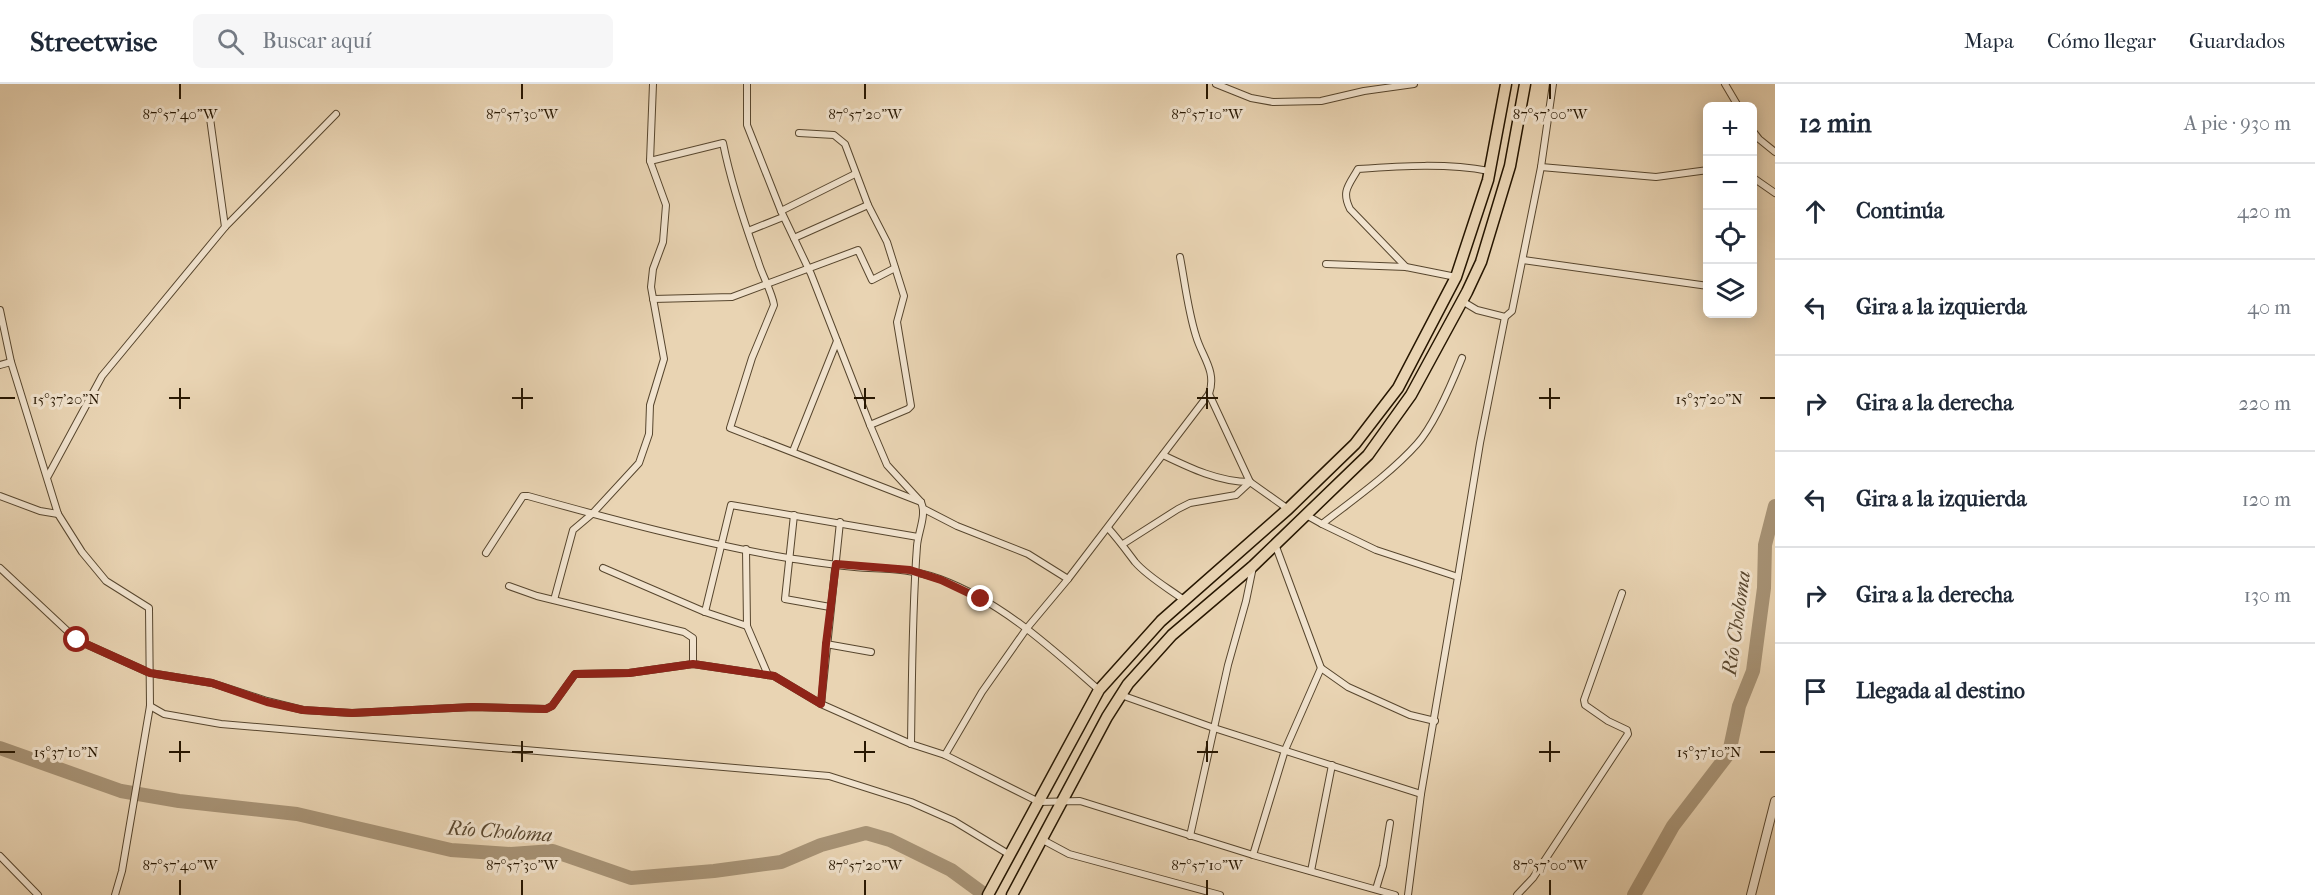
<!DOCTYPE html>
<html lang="es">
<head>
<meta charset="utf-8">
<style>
  :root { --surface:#fff; --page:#f6f6f7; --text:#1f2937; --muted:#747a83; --line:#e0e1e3 }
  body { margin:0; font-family:"IM FELL French Canon",serif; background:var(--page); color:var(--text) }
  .controls { position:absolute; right:18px; top:18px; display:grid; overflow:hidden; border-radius:9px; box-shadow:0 3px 15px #0003 }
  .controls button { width:54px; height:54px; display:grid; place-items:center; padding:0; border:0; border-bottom:2px solid var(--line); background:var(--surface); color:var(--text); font:30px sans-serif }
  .stop { position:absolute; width:18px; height:18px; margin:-14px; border:4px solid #8f2418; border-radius:50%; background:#fff }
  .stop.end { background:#8f2418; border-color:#fff; box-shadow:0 2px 6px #0008 }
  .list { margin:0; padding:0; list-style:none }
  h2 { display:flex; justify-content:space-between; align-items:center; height:78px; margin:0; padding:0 24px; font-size:26px }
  h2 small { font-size:20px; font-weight:400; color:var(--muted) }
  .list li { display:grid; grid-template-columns:39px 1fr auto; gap:18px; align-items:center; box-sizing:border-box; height:96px; padding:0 24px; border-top:2px solid var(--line) }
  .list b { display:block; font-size:22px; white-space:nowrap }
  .list em { font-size:20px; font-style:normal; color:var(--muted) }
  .icon { flex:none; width:33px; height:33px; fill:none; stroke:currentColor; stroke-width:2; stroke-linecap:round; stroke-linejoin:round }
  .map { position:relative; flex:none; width:1775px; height:811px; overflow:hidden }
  header { display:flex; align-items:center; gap:36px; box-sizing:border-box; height:84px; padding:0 30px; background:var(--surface); border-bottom:2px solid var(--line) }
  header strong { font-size:28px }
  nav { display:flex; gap:33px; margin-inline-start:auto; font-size:21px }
  .search { width:420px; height:54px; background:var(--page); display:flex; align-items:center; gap:15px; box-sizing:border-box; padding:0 21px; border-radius:9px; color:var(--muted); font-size:22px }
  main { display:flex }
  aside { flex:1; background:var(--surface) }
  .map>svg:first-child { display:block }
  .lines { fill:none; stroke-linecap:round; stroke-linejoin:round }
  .river { stroke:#a79376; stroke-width:14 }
  .minor-casing { stroke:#57462e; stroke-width:8 }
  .tertiary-casing { stroke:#57462e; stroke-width:10 }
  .trunk-casing { stroke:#261601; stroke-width:13 }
  .minor { stroke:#f1e3ce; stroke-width:6 }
  .tertiary { stroke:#f1e3ce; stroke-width:8 }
  .trunk { stroke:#e9d4b3; stroke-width:10 }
  .route { stroke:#8f2418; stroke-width:8 }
  .ticks { fill:none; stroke:#261601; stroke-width:2 }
  .labels { text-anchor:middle; stroke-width:6; stroke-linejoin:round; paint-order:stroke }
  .water-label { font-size:20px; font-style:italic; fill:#5a4830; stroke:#f1e3ce }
  .ticks-label { font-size:15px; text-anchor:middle; fill:#261601; stroke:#f1e3ce; stroke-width:6; stroke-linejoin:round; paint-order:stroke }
</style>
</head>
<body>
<header>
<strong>Streetwise</strong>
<div class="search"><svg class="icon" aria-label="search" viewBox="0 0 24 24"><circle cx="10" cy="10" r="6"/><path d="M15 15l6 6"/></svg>Buscar aquí</div>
<nav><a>Mapa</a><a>Cómo llegar</a><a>Guardados</a></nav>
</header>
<main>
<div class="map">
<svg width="1775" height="811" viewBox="0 0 1775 811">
  <rect width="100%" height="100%" fill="#e9d4b3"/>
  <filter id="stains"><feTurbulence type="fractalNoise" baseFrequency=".00333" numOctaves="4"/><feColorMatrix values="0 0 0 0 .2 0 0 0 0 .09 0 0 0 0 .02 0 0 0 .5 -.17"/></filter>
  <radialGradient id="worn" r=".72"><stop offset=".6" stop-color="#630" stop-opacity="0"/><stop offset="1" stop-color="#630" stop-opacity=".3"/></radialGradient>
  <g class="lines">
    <g class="river">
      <polyline points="0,664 121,707 179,717 297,730 451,766 511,770 553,767 631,794 714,787 781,778 821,761 866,749 890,756 951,786 985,811"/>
      <polyline points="1634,811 1673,742 1729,669 1739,622 1753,587 1764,504 1765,461 1775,422"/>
    </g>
    <defs>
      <g id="minor">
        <path d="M747,0V41L781,127L811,190L870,341L887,381L921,418C927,431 918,448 917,462C912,528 912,594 911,660"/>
        <polyline points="1216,0 1251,14 1273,18 1321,17 1364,7 1414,0"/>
        <polyline points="1725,0 1738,22"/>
        <polyline points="1752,46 1759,55 1775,68"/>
        <polyline points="799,49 834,51 845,60 868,121 887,158 904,212 897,238 911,322 908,325 870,341"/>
        <path d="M650,77L723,59C731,99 744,138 758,177C762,191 772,208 774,221L752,274L730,344L921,418"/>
        <polyline points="1541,83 1656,93 1708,86"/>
        <polyline points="1752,93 1775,109"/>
        <polyline points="781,127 855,90"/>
        <polyline points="225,143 336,30"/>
        <polyline points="748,147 783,133"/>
        <polyline points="794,154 868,121"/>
        <polyline points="1523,176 1708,202"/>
        <polyline points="1326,180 1406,183 1456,193"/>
        <path d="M1406,183L1350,125C1341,107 1349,101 1358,85C1402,82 1447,79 1489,87"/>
        <polyline points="653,215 732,213 858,166 872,196 895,184"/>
        <polyline points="1462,217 1477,226 1505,233 1512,227 1541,83 1553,0"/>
        <polyline points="0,226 11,278 58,430 82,468 106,497 149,524 150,622 122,787 115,811"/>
        <polyline points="0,281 11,278"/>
        <polyline points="1209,310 1250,398 1288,425"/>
        <polyline points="793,367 837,257"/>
        <path d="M1163,371C1190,384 1219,398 1250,398"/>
        <polyline points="48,392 102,292 225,143 209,27"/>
        <polyline points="0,412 40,427 58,430"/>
        <polyline points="924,425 957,442 1028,470 1068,495"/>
        <polyline points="794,431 785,515 830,523"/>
        <path d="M1306,431L1322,440C1354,415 1390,390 1417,360C1434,341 1452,299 1462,274"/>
        <path d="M1108,444C1118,455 1126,466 1135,478C1148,493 1168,504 1184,516"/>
        <polyline points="1123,460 1178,425 1190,419 1236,411 1250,398"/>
        <polyline points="1275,460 1321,584 1348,603 1410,631 1435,637"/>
        <polyline points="746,465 747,542 768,591"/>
        <path d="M486,469L523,412H528C614,436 700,459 788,474C815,478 843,483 869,484C896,485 915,486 940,495C1002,518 1051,564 1099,606"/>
        <polyline points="0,484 77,556 150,589 212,599 267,617 303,626 352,629 473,623 546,625 552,622 575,590 629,589 693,580 774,592 821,620 911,660 945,671 1039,718 1080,717 1253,771 1395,811"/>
        <polyline points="603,484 705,528 747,542"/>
        <polyline points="1458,493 1480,359 1505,233"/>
        <polyline points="509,502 537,512 684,548 693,554 693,580"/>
        <polyline points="554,516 573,446 592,430 639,379 649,350 650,321 664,275 651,203 653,185 663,158 666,121 650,77 653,0"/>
        <polyline points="705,528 731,421 918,453"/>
        <polyline points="826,560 871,568"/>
        <polyline points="1121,611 1214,644 1421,710 1458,493 1376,466 1322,440"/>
        <polyline points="821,620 840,438"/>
        <polyline points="150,622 164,630 221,640 829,692 911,718 954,737 1010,771"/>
        <path d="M945,671L982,608L1027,544L1068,495L1209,310C1217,287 1202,273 1196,252C1188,227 1185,199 1180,173"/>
        <polyline points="1190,752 1228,581 1246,517 1253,483"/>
        <polyline points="1041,755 1069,770 1220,811"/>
        <polyline points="1253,771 1285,666 1321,584"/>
        <polyline points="0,772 38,811"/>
        <polyline points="1311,787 1332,681"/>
        <polyline points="1376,805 1383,782 1390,739"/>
        <polyline points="1408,811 1421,710"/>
        <polyline points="1517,811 1533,794 1628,650 1627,646 1608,637 1585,621 1584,616 1622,509"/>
      </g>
      <polyline id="tertiary" points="1751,811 1775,717"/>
      <g id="trunk">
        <polyline points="988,811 1099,606 1161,537 1288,425 1355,360 1398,304 1456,193 1488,96 1506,0"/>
        <polyline points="1012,811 1107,633 1128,600 1172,551 1253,482 1368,371 1411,311 1467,208 1481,178 1510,82 1525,0"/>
      </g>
    </defs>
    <use href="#minor" class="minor-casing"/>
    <use href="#tertiary" class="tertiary-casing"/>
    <use href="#trunk" class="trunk-casing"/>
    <use href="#minor" class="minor"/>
    <use href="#tertiary" class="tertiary"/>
    <use href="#trunk" class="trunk"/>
  </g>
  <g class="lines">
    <polyline class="route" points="77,556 150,589 212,599 267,618 303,626 352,629 473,623 546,625 552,622 575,590 629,589 693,580 774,592 821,620 826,560 836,480 910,486 941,496 981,515"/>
  </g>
  <path class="ticks" d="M180,0V15M522,0V15M865,0V15M1207,0V15M1550,0V15M180,304V325M522,304V325M865,304V325M1207,304V325M1550,304V325M0,314H15M169,314H190M512,314H533M854,314H875M1197,314H1218M1539,314H1560M1760,314H1775M180,657V678M522,657V678M865,657V678M1207,657V678M1550,657V678M0,668H15M169,668H190M512,668H533M854,668H875M1197,668H1218M1539,668H1560M1760,668H1775M180,796V811M522,796V811M865,796V811M1207,796V811M1550,796V811"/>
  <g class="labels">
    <g class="water-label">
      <text transform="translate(1736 539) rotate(-82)" y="7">Río Choloma</text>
      <text transform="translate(500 747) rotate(4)" y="7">Río Choloma</text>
    </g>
  </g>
  <g class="ticks-label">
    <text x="180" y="35">87°57'40"W</text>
    <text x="522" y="35">87°57'30"W</text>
    <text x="865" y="35">87°57'20"W</text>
    <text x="1207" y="35">87°57'10"W</text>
    <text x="1550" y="35">87°57'00"W</text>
    <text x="66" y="320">15°37'20"N</text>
    <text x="1709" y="320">15°37'20"N</text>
    <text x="66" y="673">15°37'10"N</text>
    <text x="1709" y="673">15°37'10"N</text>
    <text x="180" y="786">87°57'40"W</text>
    <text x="522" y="786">87°57'30"W</text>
    <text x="865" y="786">87°57'20"W</text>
    <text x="1207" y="786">87°57'10"W</text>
    <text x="1550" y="786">87°57'00"W</text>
  </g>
  <rect width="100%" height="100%" filter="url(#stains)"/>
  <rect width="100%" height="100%" fill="url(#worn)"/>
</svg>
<div class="controls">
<button>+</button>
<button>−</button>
<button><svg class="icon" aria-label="locate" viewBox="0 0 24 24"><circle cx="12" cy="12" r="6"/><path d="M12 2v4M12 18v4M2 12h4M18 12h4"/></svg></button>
<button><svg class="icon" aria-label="layers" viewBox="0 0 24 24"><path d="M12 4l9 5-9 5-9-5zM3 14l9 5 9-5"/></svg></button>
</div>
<div class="stop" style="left:77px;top:556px"></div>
<div class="stop end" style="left:981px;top:515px"></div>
</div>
<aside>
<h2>12 min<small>A pie · 930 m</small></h2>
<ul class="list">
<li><svg class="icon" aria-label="ahead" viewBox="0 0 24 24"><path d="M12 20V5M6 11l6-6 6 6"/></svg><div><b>Continúa</b></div><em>420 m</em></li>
<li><svg class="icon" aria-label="left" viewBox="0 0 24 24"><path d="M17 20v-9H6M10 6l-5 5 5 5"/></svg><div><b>Gira a la izquierda</b></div><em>40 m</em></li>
<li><svg class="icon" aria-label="right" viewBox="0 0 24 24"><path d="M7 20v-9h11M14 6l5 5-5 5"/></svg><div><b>Gira a la derecha</b></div><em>220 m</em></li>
<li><svg class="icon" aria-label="left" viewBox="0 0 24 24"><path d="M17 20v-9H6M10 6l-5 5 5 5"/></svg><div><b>Gira a la izquierda</b></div><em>120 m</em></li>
<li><svg class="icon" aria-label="right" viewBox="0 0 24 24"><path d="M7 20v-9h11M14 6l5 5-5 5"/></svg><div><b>Gira a la derecha</b></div><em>130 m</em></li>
<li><svg class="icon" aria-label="arrive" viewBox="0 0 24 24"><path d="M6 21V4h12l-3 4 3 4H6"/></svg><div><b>Llegada al destino</b></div></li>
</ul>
</aside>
</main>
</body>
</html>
